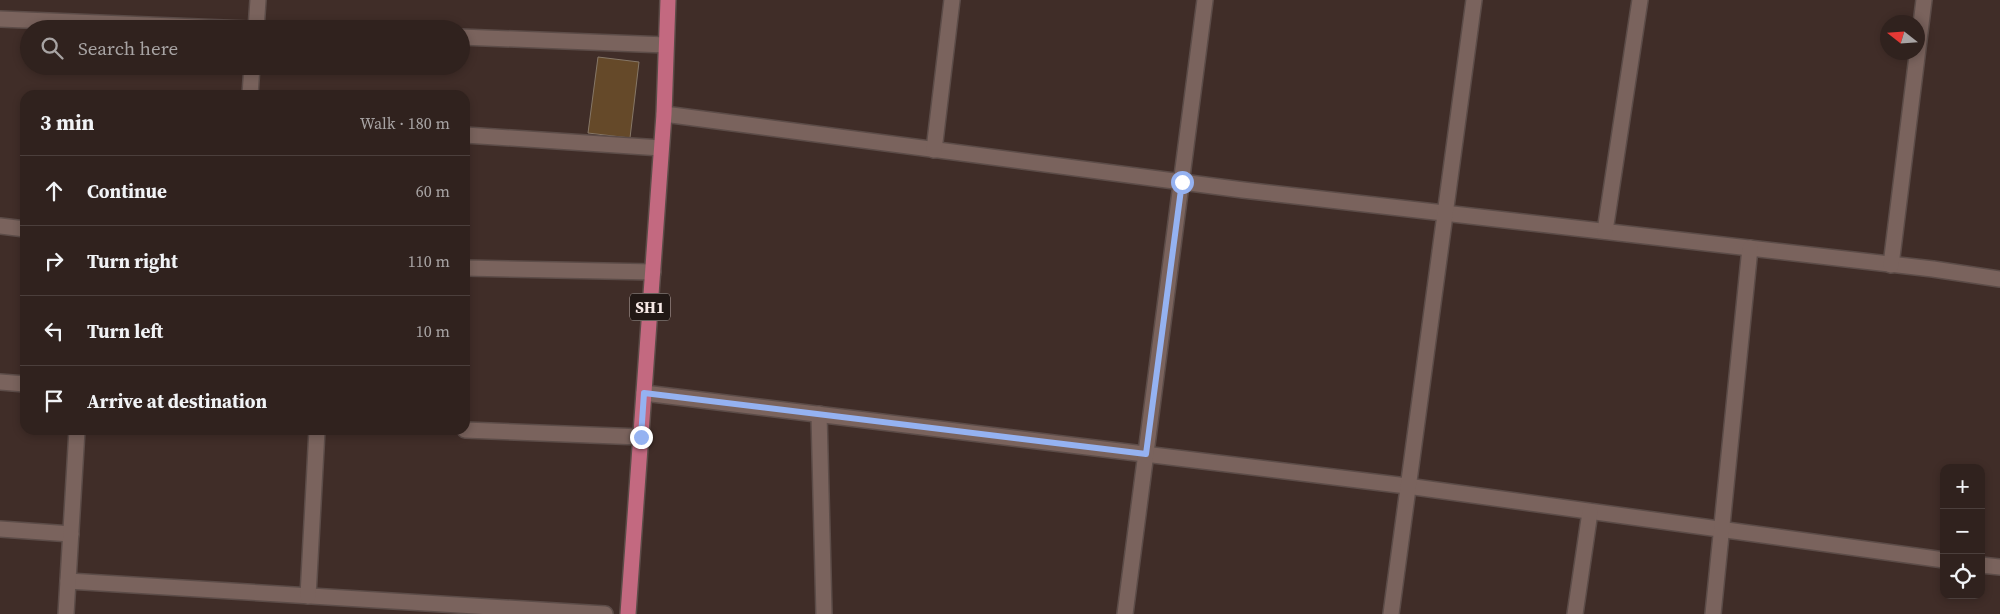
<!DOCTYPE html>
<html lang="en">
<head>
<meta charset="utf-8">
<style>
  :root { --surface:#30221e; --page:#3c2f2b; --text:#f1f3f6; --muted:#a8a4a4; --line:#4b3f3c }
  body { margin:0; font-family:"Source Serif 4",serif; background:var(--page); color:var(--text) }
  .controls { position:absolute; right:15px; bottom:15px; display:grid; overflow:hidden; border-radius:10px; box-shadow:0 2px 8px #0003 }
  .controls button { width:45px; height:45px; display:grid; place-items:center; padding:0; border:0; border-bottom:1px solid var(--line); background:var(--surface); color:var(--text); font:25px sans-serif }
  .compass { position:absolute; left:1880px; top:15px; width:45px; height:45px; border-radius:50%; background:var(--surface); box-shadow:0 2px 8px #0003; rotate:287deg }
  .stop { position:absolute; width:15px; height:15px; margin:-11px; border:4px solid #95b2f1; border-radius:50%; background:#fff }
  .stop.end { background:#95b2f1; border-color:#fff; box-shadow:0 1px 5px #0008 }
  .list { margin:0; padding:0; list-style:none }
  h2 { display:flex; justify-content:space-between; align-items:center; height:65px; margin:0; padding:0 20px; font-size:21px }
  h2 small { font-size:16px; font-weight:400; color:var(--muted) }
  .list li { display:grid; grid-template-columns:32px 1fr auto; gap:15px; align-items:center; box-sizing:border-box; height:70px; padding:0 20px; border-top:1px solid var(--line) }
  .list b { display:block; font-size:19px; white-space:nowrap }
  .list em { font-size:16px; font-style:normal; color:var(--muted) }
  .icon { flex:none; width:28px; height:28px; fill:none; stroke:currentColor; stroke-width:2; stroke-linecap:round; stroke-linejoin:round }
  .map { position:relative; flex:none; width:2000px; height:614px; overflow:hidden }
  .search { position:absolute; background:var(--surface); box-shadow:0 2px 8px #0003; left:20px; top:20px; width:450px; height:55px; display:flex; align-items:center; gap:12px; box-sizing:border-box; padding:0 18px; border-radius:28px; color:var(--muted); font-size:19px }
  .panel { position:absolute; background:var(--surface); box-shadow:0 2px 8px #0003; left:20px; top:90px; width:450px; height:345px; border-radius:15px }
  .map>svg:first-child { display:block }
  .building { fill:#654929; stroke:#867767 }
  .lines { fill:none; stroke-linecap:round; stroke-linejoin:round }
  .minor-casing { stroke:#5c4c48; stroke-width:18 }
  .major-casing { stroke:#5c4c48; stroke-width:18 }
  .minor { stroke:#7a635d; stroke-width:15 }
  .major { stroke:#c36980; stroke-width:15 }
  .route { stroke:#95b2f1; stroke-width:6 }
  .labels { text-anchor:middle; stroke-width:4; stroke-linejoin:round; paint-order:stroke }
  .shield { fill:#211815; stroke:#b7aaa7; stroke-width:1 }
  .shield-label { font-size:16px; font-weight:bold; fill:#f7e9e6 }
</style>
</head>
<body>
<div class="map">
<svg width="2000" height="614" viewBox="0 0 2000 614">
  <rect width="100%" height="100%" fill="#402d28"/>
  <polygon class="building" points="598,57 639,62 630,138 588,133"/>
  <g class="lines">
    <defs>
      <g id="minor">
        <polyline points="0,19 248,29"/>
        <polyline points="256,29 258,0"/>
        <polyline points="461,37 666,45"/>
        <polyline points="250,95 252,66"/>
        <polyline points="664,114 1243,190 1933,269 2000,279"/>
        <polyline points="465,135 661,148"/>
        <polyline points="934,150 952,0"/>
        <polyline points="0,226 25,229"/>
        <polyline points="1605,231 1640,0"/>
        <polyline points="1891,265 1924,0"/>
        <polyline points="465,268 653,272"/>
        <polyline points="0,382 25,384"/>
        <polyline points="644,393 1407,486 1944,560"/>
        <polyline points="819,414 824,614"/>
        <polyline points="465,430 641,437"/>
        <polyline points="0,529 71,534"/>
        <polyline points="1981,565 2000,567"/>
        <polyline points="68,581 605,614"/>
        <polyline points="308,596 317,430"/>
        <polyline points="66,614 77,430"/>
        <polyline points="1125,614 1205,0"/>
        <polyline points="1391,614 1474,0"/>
        <polyline points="1575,614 1590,512"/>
        <polyline points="1713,614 1750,248"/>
      </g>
      <polyline id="major" points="628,614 664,114 668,0"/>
    </defs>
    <use href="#minor" class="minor-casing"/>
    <use href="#major" class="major-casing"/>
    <use href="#minor" class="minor"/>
    <use href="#major" class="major"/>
  </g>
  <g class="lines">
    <polyline class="route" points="641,437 644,393 1146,454 1182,182"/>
  </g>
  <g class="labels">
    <rect class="shield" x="630" y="293.5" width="40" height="27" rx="4"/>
    <g class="shield-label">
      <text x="650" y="313">SH1</text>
    </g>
  </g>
</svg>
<div class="controls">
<button>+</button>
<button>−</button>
<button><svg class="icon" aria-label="locate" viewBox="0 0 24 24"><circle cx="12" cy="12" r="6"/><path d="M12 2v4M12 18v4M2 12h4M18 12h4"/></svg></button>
</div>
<svg class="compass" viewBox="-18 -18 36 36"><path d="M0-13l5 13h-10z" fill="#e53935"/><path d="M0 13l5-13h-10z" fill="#a8a4a4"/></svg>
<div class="stop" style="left:1182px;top:182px"></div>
<div class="stop end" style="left:641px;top:437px"></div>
<div class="search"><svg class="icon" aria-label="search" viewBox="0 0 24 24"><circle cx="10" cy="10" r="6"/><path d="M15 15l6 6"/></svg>Search here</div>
<section class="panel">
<h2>3 min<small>Walk · 180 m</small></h2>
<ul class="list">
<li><svg class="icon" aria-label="ahead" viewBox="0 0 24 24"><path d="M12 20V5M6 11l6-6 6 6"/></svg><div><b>Continue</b></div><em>60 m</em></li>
<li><svg class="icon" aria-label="right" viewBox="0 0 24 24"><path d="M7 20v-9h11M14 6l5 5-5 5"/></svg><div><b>Turn right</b></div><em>110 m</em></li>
<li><svg class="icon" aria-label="left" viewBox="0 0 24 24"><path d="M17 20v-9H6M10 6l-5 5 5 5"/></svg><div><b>Turn left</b></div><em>10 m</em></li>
<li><svg class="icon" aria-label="arrive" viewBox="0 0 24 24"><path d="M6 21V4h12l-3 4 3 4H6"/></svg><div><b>Arrive at destination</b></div></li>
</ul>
</section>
</div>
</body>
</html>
